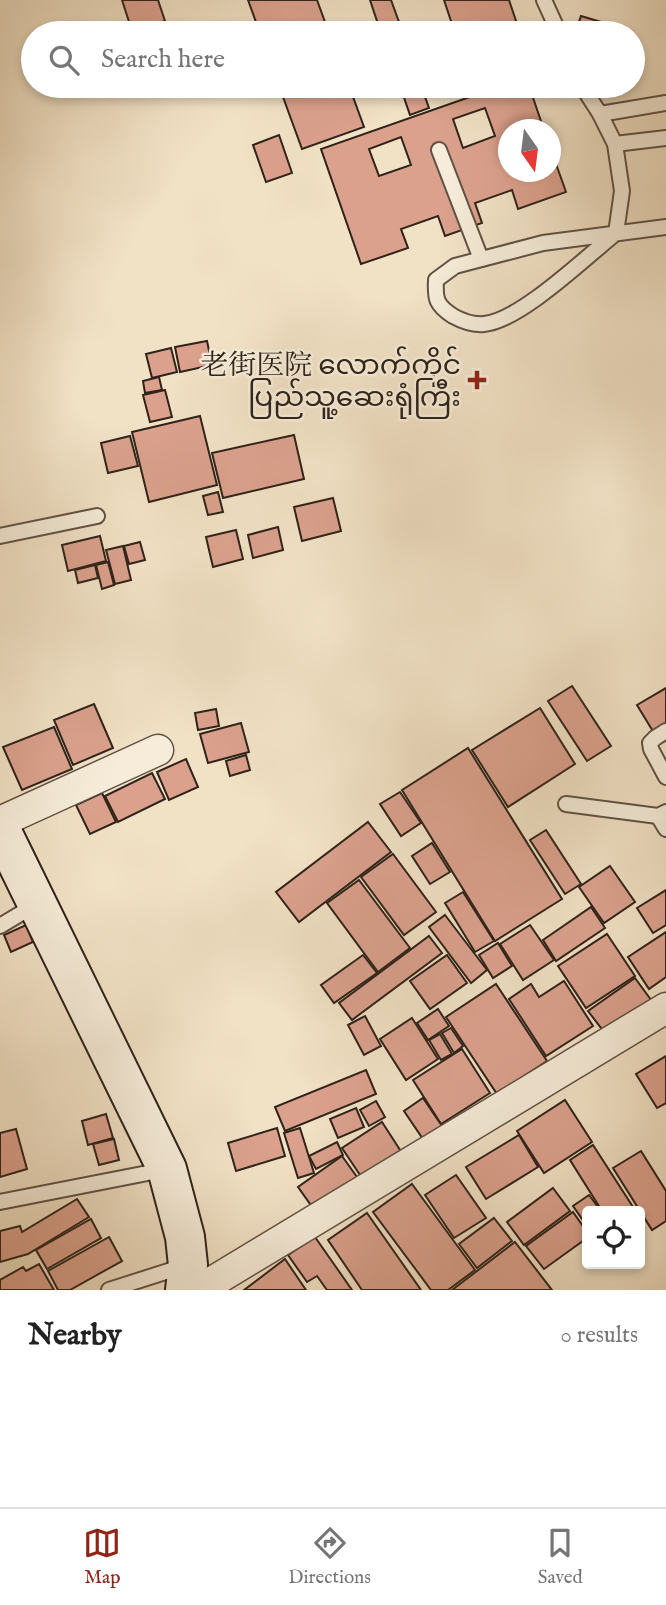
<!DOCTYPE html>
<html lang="en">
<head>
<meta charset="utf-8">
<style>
  :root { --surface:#fff; --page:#f6f6f6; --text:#222; --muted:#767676; --line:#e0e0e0; --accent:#8f2418 }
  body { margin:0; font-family:"IM FELL English","Noto Serif SC","Noto Sans Myanmar",serif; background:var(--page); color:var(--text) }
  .controls { position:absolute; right:21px; bottom:21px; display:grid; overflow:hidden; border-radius:7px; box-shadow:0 4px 10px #0003 }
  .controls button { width:63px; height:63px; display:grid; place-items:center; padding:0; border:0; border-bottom:2px solid var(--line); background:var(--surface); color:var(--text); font:35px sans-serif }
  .compass { position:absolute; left:498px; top:119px; width:63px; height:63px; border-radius:50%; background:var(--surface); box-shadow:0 4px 10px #0003; rotate:166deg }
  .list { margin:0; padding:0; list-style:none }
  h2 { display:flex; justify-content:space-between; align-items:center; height:91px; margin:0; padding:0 28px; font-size:30px }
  h2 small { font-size:23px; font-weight:400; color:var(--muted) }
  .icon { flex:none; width:38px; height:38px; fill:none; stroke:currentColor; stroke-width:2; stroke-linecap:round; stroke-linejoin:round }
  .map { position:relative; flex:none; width:666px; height:1290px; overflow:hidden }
  .search { position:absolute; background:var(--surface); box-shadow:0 4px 10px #0003; left:21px; right:21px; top:21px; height:77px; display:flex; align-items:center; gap:18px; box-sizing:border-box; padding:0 24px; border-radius:38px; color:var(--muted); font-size:26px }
  .sheet { height:217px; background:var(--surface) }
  nav { display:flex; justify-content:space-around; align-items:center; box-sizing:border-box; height:98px; border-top:2px solid var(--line); background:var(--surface); font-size:19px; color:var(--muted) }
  nav a { display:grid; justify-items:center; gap:4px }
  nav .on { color:var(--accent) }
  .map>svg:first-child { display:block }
  .building { fill:#dba18d; stroke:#2f231a; stroke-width:2; fill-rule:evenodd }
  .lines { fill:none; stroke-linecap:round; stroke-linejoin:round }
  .lane-casing { stroke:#605245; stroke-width:18 }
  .street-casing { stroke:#605245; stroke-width:33 }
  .secondary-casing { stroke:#2f231a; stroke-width:42 }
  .lane { stroke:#f6ecd9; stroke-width:14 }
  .street { stroke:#f6ecd9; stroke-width:30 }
  .secondary { stroke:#f6ecd9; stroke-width:38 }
  .poi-dot { fill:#8f2418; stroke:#f6ecd9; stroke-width:2.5 }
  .labels { text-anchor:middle; stroke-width:5; stroke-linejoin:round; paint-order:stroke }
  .poi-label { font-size:28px; fill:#2f231a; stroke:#f6ecd9; text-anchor:end }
</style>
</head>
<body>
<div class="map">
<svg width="666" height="1290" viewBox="0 0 666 1290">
  <rect width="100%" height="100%" fill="#f1e1c5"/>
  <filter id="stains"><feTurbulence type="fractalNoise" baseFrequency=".00286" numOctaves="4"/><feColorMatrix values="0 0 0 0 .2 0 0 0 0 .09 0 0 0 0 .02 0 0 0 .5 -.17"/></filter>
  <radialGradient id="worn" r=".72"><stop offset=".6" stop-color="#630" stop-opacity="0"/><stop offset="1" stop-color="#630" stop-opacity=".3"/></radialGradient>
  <g class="building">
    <polygon points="122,0 158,0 165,21 132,31"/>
    <polygon points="248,0 317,0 329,33 260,33"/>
    <polygon points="370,0 391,0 403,33 381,33"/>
    <polygon points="444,0 509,0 520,33 455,33"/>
    <polygon points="581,16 618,27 616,33 575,33"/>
    <polygon points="279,86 349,86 364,127 302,149"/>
    <polygon points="400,86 421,86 429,108 410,115"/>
    <path d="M501,86H529L544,130H508V172H550V147L566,192L518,209L512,190L475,203L482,223L445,236L438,216L401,229L408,248L361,264L321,149ZM485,108L495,136L463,148L453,119ZM401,137L411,165L379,176L369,149Z"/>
    <polygon points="279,135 292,173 266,182 253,145"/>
    <polygon points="207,341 212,365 180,372 175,347"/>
    <polygon points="171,348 177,372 152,378 146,354"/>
    <polygon points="159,377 162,390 145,393 143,381"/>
    <polygon points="165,390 172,417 150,422 143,395"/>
    <polygon points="200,416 217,485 149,502 132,432"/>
    <polygon points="294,435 304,479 223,498 212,453"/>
    <polygon points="130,436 138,466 108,473 101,443"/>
    <polygon points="218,492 223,512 208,515 203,496"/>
    <polygon points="333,498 341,531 302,541 294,507"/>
    <polygon points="278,527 283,550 253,558 248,535"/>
    <polygon points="236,530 243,559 213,567 206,537"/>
    <polygon points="100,536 106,561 68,571 62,545"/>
    <polygon points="140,542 145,560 129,564 124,546"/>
    <polygon points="123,546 131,580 115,584 106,550"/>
    <polygon points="108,562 114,585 102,589 96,565"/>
    <polygon points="95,565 98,578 78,583 75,570"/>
    <polygon points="572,686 611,746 587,761 548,701"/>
    <polygon points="666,688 666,726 654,733 637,705"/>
    <polygon points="94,704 113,748 73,765 54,720"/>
    <polygon points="540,708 575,764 508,807 472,750"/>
    <polygon points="216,709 219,726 198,730 195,713"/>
    <polygon points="241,723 249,752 208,763 200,734"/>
    <polygon points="54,727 72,769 22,790 3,747"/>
    <polygon points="468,748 562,899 495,941 402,790"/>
    <polygon points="246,755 250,770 230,776 226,761"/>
    <polygon points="186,759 198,787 169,800 157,772"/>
    <polygon points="152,773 165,799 118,822 105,796"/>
    <polygon points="400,792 421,823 401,836 380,804"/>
    <polygon points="102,793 116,822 90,834 76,805"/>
    <polygon points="368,822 391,852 299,922 276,892"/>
    <polygon points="546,830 581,884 565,894 530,840"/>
    <polygon points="432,843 450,872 430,884 412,856"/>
    <polygon points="393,854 436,912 404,935 361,877"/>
    <polygon points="610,866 635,902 604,923 579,887"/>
    <polygon points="359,880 410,948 378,972 327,903"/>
    <polygon points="666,890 666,925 653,933 637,908"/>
    <polygon points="463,892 494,941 475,952 445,903"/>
    <polygon points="591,907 605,928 556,961 543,940"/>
    <polygon points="445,915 487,970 471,983 429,927"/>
    <polygon points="26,925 33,942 11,952 4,935"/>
    <polygon points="530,925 554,960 523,980 500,944"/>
    <polygon points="666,932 666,977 649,989 628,957"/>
    <polygon points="607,934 635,976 586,1008 558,966"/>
    <polygon points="429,936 442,953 352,1020 339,1003"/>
    <polygon points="498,943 512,966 493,978 479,955"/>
    <polygon points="363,955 377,973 334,1003 321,985"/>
    <polygon points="447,955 467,983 430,1009 410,981"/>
    <polygon points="635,978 654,1004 608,1037 588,1011"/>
    <polygon points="564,981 593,1026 546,1056 509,999 531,984 539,997"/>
    <polygon points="496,984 547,1061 497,1094 446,1017"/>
    <polygon points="438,1009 449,1026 428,1040 417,1023"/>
    <polygon points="365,1016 381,1046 364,1055 348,1025"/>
    <polygon points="412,1018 438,1059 406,1080 380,1039"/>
    <polygon points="451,1028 463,1046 454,1053 442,1033"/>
    <polygon points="440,1034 452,1054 441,1060 429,1040"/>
    <polygon points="462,1049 490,1093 441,1124 413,1080"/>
    <polygon points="666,1056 666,1103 657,1108 636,1074"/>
    <polygon points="366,1070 376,1094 285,1131 275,1107"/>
    <polygon points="423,1098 444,1129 425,1142 404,1111"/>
    <polygon points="565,1100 592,1142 544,1173 517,1131"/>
    <polygon points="376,1101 385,1117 369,1126 360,1110"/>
    <polygon points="356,1108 364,1127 338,1138 330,1119"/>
    <polygon points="106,1114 113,1138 88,1145 82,1121"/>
    <polygon points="382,1122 402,1153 362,1178 342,1148"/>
    <polygon points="277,1128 285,1156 236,1171 228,1143"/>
    <polygon points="300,1128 314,1173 298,1178 284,1133"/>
    <polygon points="16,1129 27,1169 0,1177 0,1133"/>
    <polygon points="519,1135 538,1167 486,1199 466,1167"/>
    <polygon points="114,1139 119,1160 99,1165 93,1144"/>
    <polygon points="337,1142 343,1155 316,1169 309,1156"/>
    <polygon points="593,1145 633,1207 627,1211 602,1211 570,1160"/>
    <polygon points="641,1151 666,1191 666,1221 652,1230 613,1168"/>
    <polygon points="342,1156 357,1177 313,1208 298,1187"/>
    <polygon points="456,1175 486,1218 454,1238 425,1195"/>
    <polygon points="412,1184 475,1270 448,1290 431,1290 373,1212"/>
    <polygon points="553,1188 570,1211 524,1245 507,1222"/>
    <polygon points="589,1195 601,1211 587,1211 587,1226 573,1206"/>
    <polygon points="77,1199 89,1217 28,1254 0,1262 0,1231 20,1226 22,1232"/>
    <polygon points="573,1212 587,1232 587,1238 544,1269 526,1246"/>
    <polygon points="367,1213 421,1290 362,1290 328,1240"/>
    <polygon points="494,1218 512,1241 477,1268 459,1244"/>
    <polygon points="91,1219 101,1238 47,1269 36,1250"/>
    <polygon points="109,1237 122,1261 70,1290 58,1290 48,1271"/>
    <polygon points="315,1237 352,1290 327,1290 317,1276 307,1282 288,1255"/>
    <polygon points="515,1242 552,1290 452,1290"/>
    <polygon points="285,1259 306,1290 244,1290"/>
    <polygon points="39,1264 54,1290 0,1290 0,1280 23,1267 26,1271"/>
  </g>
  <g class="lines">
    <defs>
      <g id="lane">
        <polyline points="544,0 559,33"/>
        <path d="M582,86L600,114L615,144L622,191L616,233C586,257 520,321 484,324C473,325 462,321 453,316C436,305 435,299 436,280L455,266L543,243L666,227"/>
        <polyline points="600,114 666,103"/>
        <polyline points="615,144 666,138"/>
        <polyline points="439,150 481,259"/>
        <polyline points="0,536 97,516"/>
        <polyline points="666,731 655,738 650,743 651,749 666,777"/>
        <polyline points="566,804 658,816 666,812"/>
        <polyline points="658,816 666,829"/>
        <polyline points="0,926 35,905"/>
        <polyline points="0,1202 163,1170"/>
        <polyline points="109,1290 184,1266"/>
      </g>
      <g id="street">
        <polyline points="0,822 158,750"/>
        <polyline points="199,1290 666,1008"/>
      </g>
      <polyline id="secondary" points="0,828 167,1169 185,1237 188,1265 185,1290"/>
    </defs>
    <use href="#lane" class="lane-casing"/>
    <use href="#street" class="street-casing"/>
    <use href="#secondary" class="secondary-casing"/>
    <use href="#lane" class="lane"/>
    <use href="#street" class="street"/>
    <use href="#secondary" class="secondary"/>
  </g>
  <path class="poi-dot" d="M473.5 369.5h7v7h7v7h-7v7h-7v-7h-7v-7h7z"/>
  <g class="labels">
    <g class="poi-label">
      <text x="461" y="374">老街医院 လောက်ကိုင်<tspan x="461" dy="32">ပြည်သူ့ဆေးရုံကြီး</tspan></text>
    </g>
  </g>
  <rect width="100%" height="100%" filter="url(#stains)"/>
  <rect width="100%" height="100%" fill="url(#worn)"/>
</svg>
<div class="controls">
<button><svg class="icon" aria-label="locate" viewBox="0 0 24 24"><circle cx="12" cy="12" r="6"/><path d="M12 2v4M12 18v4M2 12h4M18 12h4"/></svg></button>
</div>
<svg class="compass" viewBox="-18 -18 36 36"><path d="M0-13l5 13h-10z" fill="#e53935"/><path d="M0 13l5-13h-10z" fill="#767676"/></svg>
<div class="search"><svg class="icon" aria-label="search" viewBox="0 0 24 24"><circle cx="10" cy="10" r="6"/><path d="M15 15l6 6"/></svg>Search here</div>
</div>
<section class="sheet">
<h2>Nearby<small>0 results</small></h2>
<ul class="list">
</ul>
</section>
<nav>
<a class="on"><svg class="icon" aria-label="map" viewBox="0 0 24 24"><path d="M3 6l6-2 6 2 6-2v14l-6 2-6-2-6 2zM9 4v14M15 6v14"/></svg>Map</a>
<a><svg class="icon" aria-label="directions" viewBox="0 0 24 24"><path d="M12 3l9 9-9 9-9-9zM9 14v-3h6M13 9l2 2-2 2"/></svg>Directions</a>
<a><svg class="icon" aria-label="saved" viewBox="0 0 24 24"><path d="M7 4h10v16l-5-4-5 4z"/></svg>Saved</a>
</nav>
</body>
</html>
